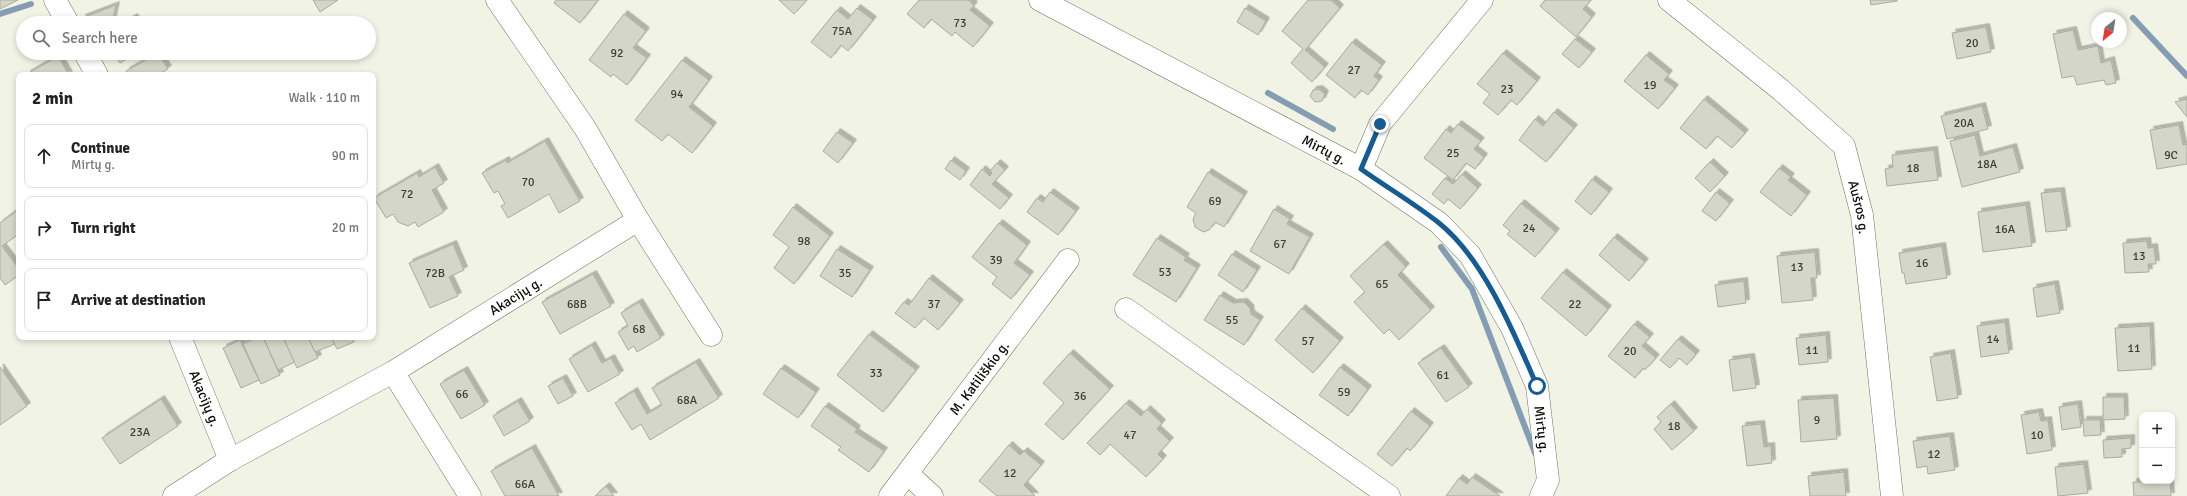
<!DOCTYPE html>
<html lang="en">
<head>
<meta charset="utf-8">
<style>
  :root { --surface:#fff; --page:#f2f2f2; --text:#222; --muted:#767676; --line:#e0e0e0 }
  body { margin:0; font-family:Signika,sans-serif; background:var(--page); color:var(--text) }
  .controls { position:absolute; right:12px; bottom:12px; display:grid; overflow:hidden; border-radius:8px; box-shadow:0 2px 6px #0003 }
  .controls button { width:36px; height:36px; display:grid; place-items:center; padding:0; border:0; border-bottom:1px solid var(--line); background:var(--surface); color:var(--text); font:20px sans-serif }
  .compass { position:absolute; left:2091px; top:12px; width:36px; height:36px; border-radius:50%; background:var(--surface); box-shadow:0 2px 6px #0003; rotate:210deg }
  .stop { position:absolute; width:12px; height:12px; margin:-9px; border:3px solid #185b90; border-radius:50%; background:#fff }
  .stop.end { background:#185b90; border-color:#fff; box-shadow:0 1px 4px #0008 }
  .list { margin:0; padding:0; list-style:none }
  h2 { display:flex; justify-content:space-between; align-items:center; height:52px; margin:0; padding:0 16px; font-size:17px }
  h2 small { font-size:13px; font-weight:400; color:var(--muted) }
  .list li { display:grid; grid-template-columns:26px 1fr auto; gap:12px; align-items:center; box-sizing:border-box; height:64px; margin:0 8px 8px; padding:0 8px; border:1px solid var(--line); border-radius:8px }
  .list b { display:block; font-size:15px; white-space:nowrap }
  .list p { margin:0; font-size:13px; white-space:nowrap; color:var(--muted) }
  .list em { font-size:13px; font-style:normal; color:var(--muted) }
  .icon { flex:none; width:22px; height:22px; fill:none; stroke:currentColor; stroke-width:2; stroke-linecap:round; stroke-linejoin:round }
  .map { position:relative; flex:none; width:2187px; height:496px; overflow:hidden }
  .search { position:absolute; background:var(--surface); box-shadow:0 2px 6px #0003; left:16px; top:16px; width:360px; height:44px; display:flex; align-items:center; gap:10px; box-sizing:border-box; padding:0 14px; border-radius:22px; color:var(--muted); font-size:15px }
  .panel { position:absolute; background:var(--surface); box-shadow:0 2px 6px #0003; left:16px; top:72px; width:360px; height:268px; border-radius:8px }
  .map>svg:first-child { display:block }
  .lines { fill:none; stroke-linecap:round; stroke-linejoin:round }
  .stream { stroke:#859db2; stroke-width:6 }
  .building { fill:#d4d6c8; stroke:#a9ab9e; filter:url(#shadow) }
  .minor-casing { stroke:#727467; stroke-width:23 }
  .minor { stroke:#fff; stroke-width:22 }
  .route { stroke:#185b90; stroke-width:5 }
  .labels { text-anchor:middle; stroke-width:4; stroke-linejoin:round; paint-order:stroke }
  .number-label { font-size:12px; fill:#3d3e38 }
  .street-label { font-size:14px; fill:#0b0c08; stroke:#fff }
</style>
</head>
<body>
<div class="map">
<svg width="2187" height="496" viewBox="0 0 2187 496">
  <defs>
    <filter id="shadow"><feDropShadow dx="3.5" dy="-3.5" stdDeviation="0" flood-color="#0004"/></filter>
  </defs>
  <rect width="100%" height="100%" fill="#f1f3e5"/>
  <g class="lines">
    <g class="stream">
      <polyline points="0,14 31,4"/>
      <polyline points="2133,18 2187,76"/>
      <polyline points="1268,93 1333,129"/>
      <polyline points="1441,247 1472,289 1535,453"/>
    </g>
  </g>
  <g class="building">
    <polygon points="0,0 18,0 0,9"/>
    <polygon points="313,0 338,0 320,12"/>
    <polygon points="556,0 598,0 580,23 554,3"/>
    <polygon points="779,0 807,0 794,14"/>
    <polygon points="919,0 968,0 974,5 970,10 990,26 973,47 955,32 952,36 931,19 924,28 907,14"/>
    <polygon points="1308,0 1331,0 1340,8 1305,50 1325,67 1312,82 1291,63 1303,49 1282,31"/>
    <polygon points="1545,0 1591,0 1583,9 1592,17 1576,37 1540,6"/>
    <polygon points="1870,0 1897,0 1897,1 1871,5"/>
    <polygon points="116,5 112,23 84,23 82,18"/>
    <polygon points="857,8 873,20 848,51 841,45 831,58 811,42 837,10 848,19"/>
    <polygon points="1245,8 1266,21 1258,35 1237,22"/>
    <polygon points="624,14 646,31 633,48 647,58 627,85 613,74 611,77 589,60"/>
    <polygon points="134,17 138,23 124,23"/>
    <polygon points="1986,27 1991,52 1957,59 1952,33"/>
    <polygon points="2073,30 2078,50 2098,46 2101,63 2111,60 2116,83 2106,85 2104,80 2077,85 2074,76 2062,78 2053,34"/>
    <polygon points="1575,39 1592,52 1579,68 1562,54"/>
    <polygon points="1352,42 1382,65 1374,76 1379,80 1368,95 1361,90 1355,98 1326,75"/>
    <polygon points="113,53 137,53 120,63"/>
    <polygon points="158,53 168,69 157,75 128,75 126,71"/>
    <polygon points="1503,53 1537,81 1517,105 1511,100 1498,115 1483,103 1490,94 1477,84"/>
    <polygon points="1646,55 1669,74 1664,80 1675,88 1658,109 1624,81"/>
    <polygon points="58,56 69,75 28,75 27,74"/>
    <polygon points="682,60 709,80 689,107 713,126 692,153 668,134 662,141 635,120"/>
    <polygon points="1319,89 1325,94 1322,101 1315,102 1310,96 1313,90"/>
    <polygon points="1704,99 1745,133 1732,148 1717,136 1706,149 1680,128"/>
    <polygon points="2187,99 2187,117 2175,102"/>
    <polygon points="1982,106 1988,129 1947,139 1941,116"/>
    <polygon points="1554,112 1574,128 1546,162 1519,140 1535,119 1543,126"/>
    <polygon points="1458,124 1481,141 1474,149 1484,157 1475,169 1466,163 1453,180 1424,158 1446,129 1451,133"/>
    <polygon points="2179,125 2183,145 2187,144 2187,164 2157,169 2150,130"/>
    <polygon points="837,132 853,143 838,163 823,151"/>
    <polygon points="1975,135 1980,156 2013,147 2020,172 1962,187 1950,141"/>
    <polygon points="545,141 580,201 559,213 549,194 508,218 501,206 505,204 498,191 494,193 482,173 506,160 507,163"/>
    <polygon points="1934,150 1938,180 1887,186 1885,169 1893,167 1892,155"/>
    <polygon points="951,160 966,171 960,180 945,169"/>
    <polygon points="1710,162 1725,176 1710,192 1695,178"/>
    <polygon points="997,163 1005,170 992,184 1009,198 1000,209 970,185 982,169 990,176 992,173 990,171"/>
    <polygon points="435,167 444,183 432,190 444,212 418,227 415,222 408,226 398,222 393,214 386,218 374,198 417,173 419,177"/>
    <polygon points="1779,168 1791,177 1788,180 1807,195 1791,216 1760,192"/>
    <polygon points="1208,172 1244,195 1224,227 1215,222 1209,230 1203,232 1195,227 1193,219 1196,213 1187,207"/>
    <polygon points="1462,174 1478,188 1460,209 1448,199 1444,204 1432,194 1445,178 1453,184"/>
    <polygon points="1592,179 1609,192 1591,215 1575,201"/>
    <polygon points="2061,191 2067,230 2046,232 2041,193"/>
    <polygon points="1050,192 1076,211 1058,235 1027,212 1037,198 1043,202"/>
    <polygon points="1716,192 1730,203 1716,221 1702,211"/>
    <polygon points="1521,203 1556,232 1535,257 1507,234 1510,231 1503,225"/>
    <polygon points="2026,205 2032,246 1983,252 1978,212"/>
    <polygon points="793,207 830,236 794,284 774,268 789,247 773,235"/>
    <polygon points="19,209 19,234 2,246 19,269 19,275 5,285 0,278 0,223"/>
    <polygon points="1274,209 1290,219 1287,224 1310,237 1289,274 1250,251"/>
    <polygon points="999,223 1027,245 1014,263 1030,275 1011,299 992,284 997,277 972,257"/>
    <polygon points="1614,237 1645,262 1629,281 1599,255"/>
    <polygon points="1157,238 1186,257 1184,260 1197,268 1176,302 1133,275"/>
    <polygon points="2147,241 2148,248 2154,247 2156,264 2148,264 2149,272 2125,273 2123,243"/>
    <polygon points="453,244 464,270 449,277 458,296 430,308 409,263"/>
    <polygon points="1384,244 1406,267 1398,275 1431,310 1399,340 1389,329 1384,334 1354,302 1365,292 1350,276"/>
    <polygon points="1942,246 1947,278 1906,284 1904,273 1902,273 1899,253"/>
    <polygon points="837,249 870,270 852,297 820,276"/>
    <polygon points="1815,252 1817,278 1811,278 1813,300 1782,303 1777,256"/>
    <polygon points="1232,254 1257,270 1243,292 1218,275"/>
    <polygon points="1563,272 1608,309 1586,336 1541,298"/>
    <polygon points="593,274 611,306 560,334 542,302"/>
    <polygon points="929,278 960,303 938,330 924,318 915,328 895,313 904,302 909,305"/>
    <polygon points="1744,281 1746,303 1718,307 1715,285"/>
    <polygon points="2055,284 2060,313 2037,317 2033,288"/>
    <polygon points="1220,295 1233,303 1244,302 1250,308 1251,314 1260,320 1244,345 1204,320"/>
    <polygon points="639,302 661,338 637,352 634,346 628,350 618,332 628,326 621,313"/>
    <polygon points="1302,308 1340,341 1313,373 1275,340"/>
    <polygon points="2005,322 2009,353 1981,357 1977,326"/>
    <polygon points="1634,324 1650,337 1642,346 1656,358 1645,370 1643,368 1635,378 1608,356"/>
    <polygon points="2150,326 2152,369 2118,371 2115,328"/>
    <polygon points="869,334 916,370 883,412 837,375"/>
    <polygon points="1826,335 1828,362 1799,365 1796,338"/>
    <polygon points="257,337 263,337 280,375 261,384 243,344"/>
    <polygon points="263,337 283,337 295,362 278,370"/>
    <polygon points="283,337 308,337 318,358 297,368"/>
    <polygon points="308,337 331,337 335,344 315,352"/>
    <polygon points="331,337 352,337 354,342 337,349"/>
    <polygon points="1678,339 1696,354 1687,365 1679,358 1670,368 1660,360"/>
    <polygon points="240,340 259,380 241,388 223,348"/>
    <polygon points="592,345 602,363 611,358 620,374 588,392 569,359"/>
    <polygon points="1441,348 1469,387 1446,402 1418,363"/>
    <polygon points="1070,353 1110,389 1063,440 1045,424 1064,403 1043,383"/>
    <polygon points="1951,353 1958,398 1937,401 1930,357"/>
    <polygon points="1751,357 1756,388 1733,391 1729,360"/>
    <polygon points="696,362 719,398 650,440 641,424 632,430 615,403 634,391 647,414 662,405 652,388"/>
    <polygon points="0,367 27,406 0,425"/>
    <polygon points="1340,367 1368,389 1348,416 1319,395"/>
    <polygon points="781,368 816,392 798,418 763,394"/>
    <polygon points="464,370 485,405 461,419 440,384"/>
    <polygon points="563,378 573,396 558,404 548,386"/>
    <polygon points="2103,397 2124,397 2125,419 2103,420"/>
    <polygon points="1834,398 1837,439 1801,442 1798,400"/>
    <polygon points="161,399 178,426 120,464 102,438"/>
    <polygon points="518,401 530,421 504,436 493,416"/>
    <polygon points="1126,403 1141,416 1147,409 1162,423 1157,429 1170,441 1158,454 1163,459 1146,477 1110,444 1100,455 1087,443"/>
    <polygon points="1671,404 1694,431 1672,450 1654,429 1661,422 1657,417"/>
    <polygon points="2078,404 2081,427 2062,430 2059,407"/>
    <polygon points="825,406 857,429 855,432 884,451 869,472 838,450 841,447 811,426"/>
    <polygon points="1411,411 1430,426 1410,451 1407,448 1392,466 1377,454"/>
    <polygon points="2039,412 2041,421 2048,420 2052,450 2027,454 2021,415"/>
    <polygon points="2083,420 2100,420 2101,435 2084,436"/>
    <polygon points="1761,424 1764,447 1771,446 1772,463 1747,466 1742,426"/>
    <polygon points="1950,436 1955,470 1928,474 1927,466 1917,468 1913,441"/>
    <polygon points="2131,438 2131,448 2122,449 2122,457 2104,458 2103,440"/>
    <polygon points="1009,445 1020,455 1024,451 1041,465 1024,485 1035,496 997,496 979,481"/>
    <polygon points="532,448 559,496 505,496 491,471"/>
    <polygon points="2084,464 2088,493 2058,496 2055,467"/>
    <polygon points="1844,472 1846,496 1810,496 1808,476"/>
    <polygon points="1472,477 1500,496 1446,496 1459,478 1467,484"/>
    <polygon points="2170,481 2171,496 2134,496 2133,482"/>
    <polygon points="606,486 614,496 595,496"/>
  </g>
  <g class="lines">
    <defs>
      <g id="minor">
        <polyline points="55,0 68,23"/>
        <polyline points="497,0 585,128 638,220 711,335"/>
        <path id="s1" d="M1040,0L1361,169L1439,223L1470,255L1512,328L1537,386L1548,480L1541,496"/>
        <path id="s2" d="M1669,0L1781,90L1844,146L1862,215L1892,496"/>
        <polyline points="85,53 97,75"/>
        <polyline points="1361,169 1380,124 1482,0"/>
        <polyline points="1126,309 1389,496"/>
        <path id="s3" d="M180,337L230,460"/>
        <polyline points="393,372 470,496"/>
        <polyline points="908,474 932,496"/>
        <path id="s4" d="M174,496L230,460L393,372L638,220"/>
        <path id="s5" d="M890,496L1068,260"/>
      </g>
    </defs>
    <use href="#minor" class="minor-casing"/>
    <use href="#minor" class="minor"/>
  </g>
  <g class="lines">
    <path class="route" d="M1380,124L1361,169C1386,187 1414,203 1439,223C1484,259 1514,333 1537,386"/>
  </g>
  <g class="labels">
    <g class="number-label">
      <text x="960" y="27">73</text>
      <text x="842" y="35">75A</text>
      <text x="1972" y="47">20</text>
      <text x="617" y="57">92</text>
      <text x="1354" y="74">27</text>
      <text x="1650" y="89">19</text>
      <text x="1507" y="93">23</text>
      <text x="677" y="98">94</text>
      <text x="1964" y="127">20A</text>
      <text x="1453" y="157">25</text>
      <text x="2171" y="159">9C</text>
      <text x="1987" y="168">18A</text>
      <text x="1913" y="172">18</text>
      <text x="528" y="186">70</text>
      <text x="407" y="198">72</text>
      <text x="1215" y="205">69</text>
      <text x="1529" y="232">24</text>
      <text x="2005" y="233">16A</text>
      <text x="804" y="245">98</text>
      <text x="1280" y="248">67</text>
      <text x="2139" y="260">13</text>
      <text x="996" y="264">39</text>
      <text x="1922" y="267">16</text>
      <text x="1797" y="271">13</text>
      <text x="1165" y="276">53</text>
      <text x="435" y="277">72B</text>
      <text x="845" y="277">35</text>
      <text x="1382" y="288">65</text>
      <text x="577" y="308">68B</text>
      <text x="934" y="308">37</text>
      <text x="1575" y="308">22</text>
      <text x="1232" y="324">55</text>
      <text x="639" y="333">68</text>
      <text x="1993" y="343">14</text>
      <text x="1308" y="345">57</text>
      <text x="2134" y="352">11</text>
      <text x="1812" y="354">11</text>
      <text x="1630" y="355">20</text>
      <text x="876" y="377">33</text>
      <text x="1443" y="379">61</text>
      <text x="1344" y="396">59</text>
      <text x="462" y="398">66</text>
      <text x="1080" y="400">36</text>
      <text x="687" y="404">68A</text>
      <text x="1817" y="424">9</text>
      <text x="1674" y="430">18</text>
      <text x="140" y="436">23A</text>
      <text x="1130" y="439">47</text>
      <text x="2037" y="439">10</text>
      <text x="1934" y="458">12</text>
      <text x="1010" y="477">12</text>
      <text x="525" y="488">66A</text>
    </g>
    <g class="street-label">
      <text dy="5" stroke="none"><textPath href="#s1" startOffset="321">Mirtų g.</textPath></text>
      <text dy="5" stroke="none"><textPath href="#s2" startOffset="291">Aušros g.</textPath></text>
      <text dy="5" stroke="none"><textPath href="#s4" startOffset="396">Akacijų g.</textPath></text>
      <text dy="5" stroke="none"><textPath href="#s5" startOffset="148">M. Katiliškio g.</textPath></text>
      <text dy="5" stroke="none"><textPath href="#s3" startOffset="66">Akacijų g.</textPath></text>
      <text dy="5" stroke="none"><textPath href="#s1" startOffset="693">Mirtų g.</textPath></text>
    </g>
  </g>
</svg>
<div class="controls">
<button>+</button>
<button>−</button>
</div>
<svg class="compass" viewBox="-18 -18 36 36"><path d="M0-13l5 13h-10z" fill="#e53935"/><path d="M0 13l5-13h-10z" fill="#767676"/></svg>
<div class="stop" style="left:1537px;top:386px"></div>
<div class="stop end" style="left:1380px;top:124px"></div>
<div class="search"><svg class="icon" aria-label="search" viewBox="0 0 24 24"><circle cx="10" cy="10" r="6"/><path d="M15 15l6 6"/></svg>Search here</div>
<section class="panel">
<h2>2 min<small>Walk · 110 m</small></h2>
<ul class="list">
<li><svg class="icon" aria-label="ahead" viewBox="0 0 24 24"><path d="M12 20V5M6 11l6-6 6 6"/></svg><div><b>Continue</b><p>Mirtų g.</p></div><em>90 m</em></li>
<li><svg class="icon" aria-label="right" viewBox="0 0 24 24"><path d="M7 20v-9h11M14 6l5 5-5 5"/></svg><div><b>Turn right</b></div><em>20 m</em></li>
<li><svg class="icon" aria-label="arrive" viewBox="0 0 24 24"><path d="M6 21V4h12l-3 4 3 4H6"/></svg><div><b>Arrive at destination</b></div></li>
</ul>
</section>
</div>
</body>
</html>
